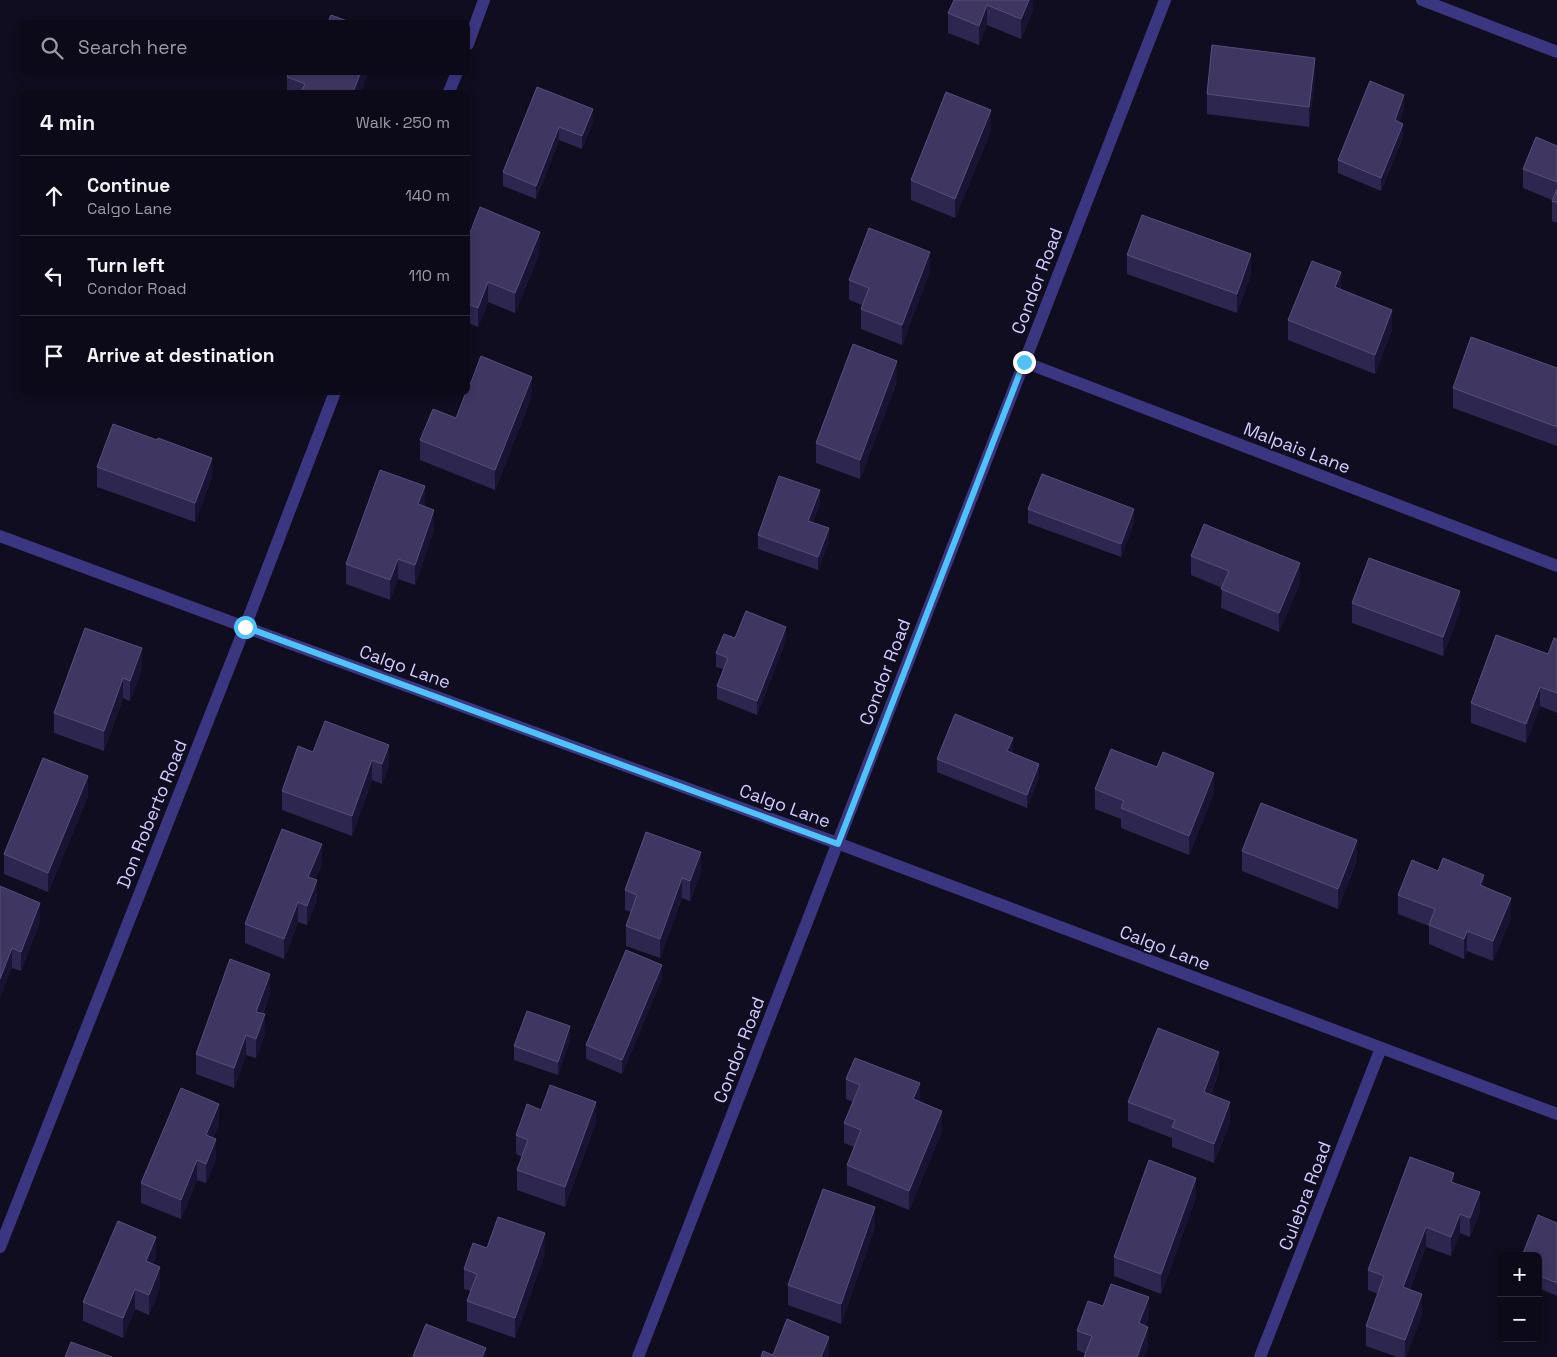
<!DOCTYPE html>
<html lang="en">
<head>
<meta charset="utf-8">
<style>
  :root { --surface:#0c0a18; --page:#1a1825; --text:#f1f3f6; --muted:#9a9aa2; --line:#2c2b37 }
  body { margin:0; font-family:"Space Grotesk",sans-serif; background:var(--page); color:var(--text) }
  .controls { position:absolute; right:15px; bottom:15px; display:grid; overflow:hidden; border-radius:8px; box-shadow:0 2px 8px #0003 }
  .controls button { width:45px; height:45px; display:grid; place-items:center; padding:0; border:0; border-bottom:1px solid var(--line); background:var(--surface); color:var(--text); font:25px sans-serif }
  .stop { position:absolute; width:15px; height:15px; margin:-11px; border:4px solid #4fc3f7; border-radius:50%; background:#fff }
  .stop.end { background:#4fc3f7; border-color:#fff; box-shadow:0 1px 5px #0008 }
  .list { margin:0; padding:0; list-style:none }
  h2 { display:flex; justify-content:space-between; align-items:center; height:65px; margin:0; padding:0 20px; font-size:21px }
  h2 small { font-size:16px; font-weight:400; color:var(--muted) }
  .list li { display:grid; grid-template-columns:32px 1fr auto; gap:15px; align-items:center; box-sizing:border-box; height:80px; padding:0 20px; border-top:1px solid var(--line) }
  .list b { display:block; font-size:19px; white-space:nowrap }
  .list p { margin:0; font-size:16px; white-space:nowrap; color:var(--muted) }
  .list em { font-size:16px; font-style:normal; color:var(--muted) }
  .icon { flex:none; width:28px; height:28px; fill:none; stroke:currentColor; stroke-width:2; stroke-linecap:round; stroke-linejoin:round }
  .map { position:relative; flex:none; width:1557px; height:1357px; overflow:hidden }
  .search { position:absolute; background:var(--surface); box-shadow:0 2px 8px #0003; left:20px; top:20px; width:450px; height:55px; display:flex; align-items:center; gap:12px; box-sizing:border-box; padding:0 18px; border-radius:8px; color:var(--muted); font-size:19px }
  .panel { position:absolute; background:var(--surface); box-shadow:0 2px 8px #0003; left:20px; top:90px; width:450px; height:305px; border-radius:8px }
  .map>svg:first-child { display:block }
  .lines { fill:none; stroke-linecap:round; stroke-linejoin:round }
  .street { stroke:#3a3780; stroke-width:12 }
  .wall { fill:#2d264e }
  .shaded-wall { fill:#1a1434 }
  .building { fill:#3f3761; stroke:#564f7a }
  .route { stroke:#4fc3f7; stroke-width:6 }
  .labels { text-anchor:middle; stroke-width:4; stroke-linejoin:round; paint-order:stroke }
  .street-label { font-size:18px; fill:#d2ccff; stroke:#100d20 }
</style>
</head>
<body>
<div class="map">
<svg width="1557" height="1357" viewBox="0 0 1557 1357">
  <rect width="100%" height="100%" fill="#100d20"/>
  <g class="lines">
    <g class="street">
      <polyline points="1422,0 1557,52"/>
      <polyline points="468,44 484,0"/>
      <polyline points="449,92 457,72"/>
      <polyline points="1024,362 1557,566"/>
      <polyline points="0,536 245,627 837,843 1557,1114"/>
      <polyline points="0,1247 245,627 335,392"/>
      <polyline points="638,1357 1165,0"/>
      <polyline points="1260,1357 1381,1048"/>
    </g>
  </g>
  <g class="wall">
    <polygon points="954,0 1033,0 1033,10 1021,39 987,25 979,45 948,33 948,13"/>
    <polygon points="287,77 361,92 287,92"/>
    <polygon points="1315,77 1309,127 1207,114 1207,94"/>
    <polygon points="537,87 593,122 582,149 559,140 536,199 503,186 503,172"/>
    <polygon points="1404,109 1399,122 1403,137 1381,191 1338,173 1338,160"/>
    <polygon points="991,130 955,218 911,200 911,180"/>
    <polygon points="1557,146 1557,223 1552,221 1552,200 1523,188 1523,169"/>
    <polygon points="468,238 540,252 515,313 488,302 478,327 468,323"/>
    <polygon points="1127,255 1251,274 1237,313 1127,274"/>
    <polygon points="930,271 902,345 861,329 861,309 862,305 849,300 849,280"/>
    <polygon points="1341,289 1392,330 1375,374 1288,340 1288,320"/>
    <polygon points="1557,368 1557,446 1453,408 1453,388"/>
    <polygon points="897,381 860,479 816,463 816,443"/>
    <polygon points="532,396 495,490 420,460 420,440 456,418"/>
    <polygon points="97,467 212,477 195,522 97,487"/>
    <polygon points="820,503 813,522 829,541 818,570 758,549 758,535"/>
    <polygon points="425,506 434,530 415,585 398,579 390,600 346,584 346,564"/>
    <polygon points="1028,509 1134,522 1121,557 1028,523"/>
    <polygon points="1191,556 1300,583 1279,632 1221,608 1222,588 1191,575"/>
    <polygon points="1352,603 1460,611 1443,656 1352,623"/>
    <polygon points="735,638 786,640 757,715 717,699 717,686 723,669 716,667 716,653"/>
    <polygon points="1557,639 1557,713 1540,706 1526,743 1471,723 1471,703 1548,654"/>
    <polygon points="142,668 130,701 123,698 104,751 54,733 54,713"/>
    <polygon points="325,721 389,765 382,784 372,780 352,836 282,810 282,791 313,752"/>
    <polygon points="1013,751 1012,753 1039,777 1027,808 937,772 937,759"/>
    <polygon points="1095,789 1214,792 1189,855 1121,828 1121,819 1095,809"/>
    <polygon points="88,796 48,892 4,874 4,854"/>
    <polygon points="1242,851 1357,860 1338,909 1242,871"/>
    <polygon points="322,864 315,880 317,900 307,925 298,922 284,959 245,943 245,924"/>
    <polygon points="1438,871 1484,887 1511,918 1493,961 1467,951 1464,959 1429,944 1429,926 1398,914 1398,895"/>
    <polygon points="701,872 690,901 682,898 660,958 626,946 626,926 631,912 625,910 625,890"/>
    <polygon points="0,886 40,922 21,971 12,968"/>
    <polygon points="662,978 622,1074 586,1059 586,1045"/>
    <polygon points="270,993 263,1014 265,1034 256,1058 246,1055 234,1088 196,1074 196,1054"/>
    <polygon points="570,1040 558,1075 514,1060 514,1046"/>
    <polygon points="1219,1072 1211,1094 1230,1122 1214,1163 1172,1147 1172,1138 1128,1121 1128,1102"/>
    <polygon points="846,1079 920,1102 942,1131 909,1210 847,1185 847,1165 854,1147 844,1143 844,1123 853,1102 846,1099"/>
    <polygon points="541,1110 596,1122 565,1207 517,1190 517,1170 522,1157 516,1154 516,1135"/>
    <polygon points="219,1124 213,1138 216,1159 206,1183 197,1180 181,1219 141,1203 141,1183"/>
    <polygon points="1454,1183 1480,1212 1470,1237 1460,1233 1451,1256 1426,1247 1410,1289 1422,1314 1406,1357 1397,1357 1366,1346 1366,1326 1378,1294 1368,1290 1368,1270"/>
    <polygon points="1196,1197 1161,1294 1114,1276 1114,1257"/>
    <polygon points="1557,1223 1557,1296 1538,1288 1538,1256"/>
    <polygon points="875,1227 841,1324 788,1305 788,1285"/>
    <polygon points="487,1248 545,1253 515,1338 467,1321 467,1301 471,1291 464,1289 464,1269"/>
    <polygon points="156,1257 153,1264 160,1287 149,1315 135,1309 123,1338 83,1321 83,1302"/>
    <polygon points="1103,1306 1149,1317 1145,1326 1148,1347 1086,1354 1077,1350 1077,1331"/>
  </g>
  <g class="shaded-wall">
    <polygon points="1029,0 1033,0 1033,10 1021,39 1021,19"/>
    <polygon points="987,5 987,25 979,45 979,26"/>
    <polygon points="1315,58 1315,77 1309,127 1309,107"/>
    <polygon points="361,72 369,72 361,92 353,92"/>
    <polygon points="1404,95 1404,109 1395,133 1395,120"/>
    <polygon points="593,109 593,122 582,149 582,136"/>
    <polygon points="991,110 991,130 955,218 955,199"/>
    <polygon points="1403,124 1403,137 1381,191 1381,178"/>
    <polygon points="559,127 559,140 536,199 536,186"/>
    <polygon points="540,232 540,252 515,313 515,293"/>
    <polygon points="930,252 930,271 902,345 902,325"/>
    <polygon points="1251,254 1251,274 1237,313 1237,294"/>
    <polygon points="1341,272 1341,292 1335,287"/>
    <polygon points="488,282 488,302 478,327 478,308"/>
    <polygon points="1392,310 1392,330 1375,374 1375,355"/>
    <polygon points="897,361 897,381 860,479 860,460"/>
    <polygon points="532,377 532,396 495,490 495,470"/>
    <polygon points="212,458 212,477 195,522 195,503"/>
    <polygon points="425,486 425,506 418,524 418,504"/>
    <polygon points="820,490 820,503 808,534 808,521"/>
    <polygon points="1134,509 1134,522 1121,557 1121,544"/>
    <polygon points="434,510 434,530 415,585 415,565"/>
    <polygon points="829,528 829,541 818,570 818,557"/>
    <polygon points="398,559 398,579 390,600 390,580"/>
    <polygon points="1300,563 1300,583 1279,632 1279,613"/>
    <polygon points="1460,591 1460,611 1443,656 1443,637"/>
    <polygon points="786,627 786,640 757,715 757,701"/>
    <polygon points="142,648 142,668 130,701 130,681"/>
    <polygon points="123,678 123,698 104,751 104,731"/>
    <polygon points="1540,687 1540,706 1526,743 1526,724"/>
    <polygon points="1013,738 1013,751 1007,765 1007,751"/>
    <polygon points="389,745 389,765 382,784 382,764"/>
    <polygon points="372,760 372,780 352,836 352,816"/>
    <polygon points="1039,764 1039,777 1027,808 1027,795"/>
    <polygon points="1214,773 1214,792 1189,855 1189,836"/>
    <polygon points="88,776 88,796 48,892 48,873"/>
    <polygon points="1357,840 1357,860 1338,909 1338,889"/>
    <polygon points="322,844 322,864 308,897 308,877"/>
    <polygon points="701,852 701,872 690,901 690,881"/>
    <polygon points="1484,875 1484,895 1480,885"/>
    <polygon points="682,878 682,898 660,958 660,939"/>
    <polygon points="317,880 317,900 307,925 307,906"/>
    <polygon points="1511,898 1511,918 1493,961 1493,941"/>
    <polygon points="298,902 298,922 284,959 284,939"/>
    <polygon points="40,903 40,922 21,971 21,952"/>
    <polygon points="1467,931 1467,951 1464,959 1464,939"/>
    <polygon points="12,948 12,968 0,998 0,979"/>
    <polygon points="662,965 662,978 622,1074 622,1060"/>
    <polygon points="270,974 270,993 256,1031 256,1012"/>
    <polygon points="265,1014 265,1034 256,1058 256,1039"/>
    <polygon points="570,1026 570,1040 558,1075 558,1062"/>
    <polygon points="246,1035 246,1055 234,1088 234,1068"/>
    <polygon points="1219,1052 1219,1072 1204,1111 1204,1092"/>
    <polygon points="920,1083 920,1103 913,1099"/>
    <polygon points="596,1102 596,1122 565,1207 565,1187"/>
    <polygon points="1230,1102 1230,1122 1214,1163 1214,1144"/>
    <polygon points="219,1104 219,1124 206,1154 206,1135"/>
    <polygon points="942,1111 942,1131 909,1210 909,1191"/>
    <polygon points="216,1139 216,1159 206,1183 206,1164"/>
    <polygon points="197,1160 197,1180 181,1219 181,1200"/>
    <polygon points="1454,1173 1454,1193 1451,1182"/>
    <polygon points="1196,1178 1196,1197 1161,1294 1161,1274"/>
    <polygon points="1480,1192 1480,1212 1470,1237 1470,1218"/>
    <polygon points="875,1207 875,1227 841,1324 841,1304"/>
    <polygon points="1460,1214 1460,1233 1451,1256 1451,1237"/>
    <polygon points="1426,1227 1426,1247 1403,1307 1403,1287"/>
    <polygon points="545,1233 545,1253 515,1338 515,1318"/>
    <polygon points="156,1237 156,1257 146,1281 146,1261"/>
    <polygon points="160,1267 160,1287 149,1315 149,1295"/>
    <polygon points="135,1289 135,1309 123,1338 123,1318"/>
    <polygon points="1422,1294 1422,1314 1406,1357 1405,1357 1405,1340"/>
    <polygon points="1149,1297 1149,1317 1139,1343 1139,1323"/>
    <polygon points="1148,1327 1148,1347 1144,1357 1137,1357"/>
    <polygon points="829,1337 829,1357 821,1357"/>
    <polygon points="486,1348 486,1357 482,1357"/>
  </g>
  <g class="building">
    <polygon points="954,0 1029,0 1021,19 987,5 979,26 948,13"/>
    <polygon points="331,15 350,22 328,22"/>
    <polygon points="1212,45 1315,58 1309,107 1207,94"/>
    <polygon points="289,72 361,72 353,92 301,92 305,84 287,77"/>
    <polygon points="1370,81 1404,95 1395,120 1403,124 1381,178 1338,160"/>
    <polygon points="537,87 593,109 582,136 559,127 536,186 503,172"/>
    <polygon points="946,92 991,110 955,199 911,180"/>
    <polygon points="1536,137 1557,146 1557,182 1523,169"/>
    <polygon points="1557,189 1557,203 1552,201"/>
    <polygon points="480,207 540,232 515,293 488,282 478,308 468,304 468,238"/>
    <polygon points="1142,215 1251,254 1237,294 1127,255"/>
    <polygon points="869,228 930,252 902,325 861,309 869,288 849,280"/>
    <polygon points="1312,261 1341,272 1335,287 1392,310 1375,355 1288,320"/>
    <polygon points="1471,337 1557,368 1557,427 1453,388"/>
    <polygon points="853,344 897,361 860,460 816,443"/>
    <polygon points="481,356 532,377 495,470 420,440 433,409 456,418 466,392 468,392 468,390"/>
    <polygon points="113,424 157,440 158,438 212,458 195,503 97,467"/>
    <polygon points="380,470 425,486 418,504 434,510 415,565 398,559 390,580 346,564"/>
    <polygon points="1042,474 1134,509 1121,544 1028,509"/>
    <polygon points="779,476 820,490 808,521 829,528 818,557 758,535"/>
    <polygon points="1204,524 1300,563 1279,613 1221,589 1229,571 1191,556"/>
    <polygon points="1369,558 1460,591 1443,637 1352,603"/>
    <polygon points="746,611 786,627 757,701 717,686 728,658 716,653 724,634 735,638"/>
    <polygon points="85,628 142,648 130,681 123,678 104,731 54,713"/>
    <polygon points="1496,635 1548,654 1554,638 1557,639 1557,693 1540,687 1526,724 1471,703"/>
    <polygon points="955,714 1013,738 1007,751 1039,764 1027,795 937,759"/>
    <polygon points="325,721 389,745 382,764 372,760 352,816 282,791 298,746 313,752"/>
    <polygon points="1111,749 1157,767 1163,752 1214,773 1189,836 1121,808 1124,801 1095,789"/>
    <polygon points="43,758 88,776 48,873 4,854"/>
    <polygon points="1261,803 1357,840 1338,889 1242,851"/>
    <polygon points="282,829 322,844 308,877 317,880 307,906 298,902 284,939 245,924"/>
    <polygon points="646,832 701,852 690,881 682,878 660,939 626,926 637,895 625,890"/>
    <polygon points="1443,858 1484,875 1480,885 1511,898 1493,941 1467,931 1464,939 1429,925 1435,909 1398,895 1412,860 1438,871"/>
    <polygon points="0,886 40,903 21,952 12,948 0,979"/>
    <polygon points="626,950 662,965 622,1060 586,1045"/>
    <polygon points="230,959 270,974 256,1012 265,1014 256,1039 246,1035 234,1068 196,1054"/>
    <polygon points="527,1011 570,1026 558,1062 514,1046"/>
    <polygon points="1158,1028 1219,1052 1204,1092 1230,1102 1214,1144 1172,1127 1175,1120 1128,1102"/>
    <polygon points="855,1058 920,1083 913,1099 942,1111 909,1191 847,1165 861,1130 844,1123 860,1085 846,1079"/>
    <polygon points="550,1085 596,1102 565,1187 517,1170 528,1140 516,1135 527,1104 541,1110"/>
    <polygon points="181,1088 219,1104 206,1135 216,1139 206,1164 197,1160 181,1200 141,1183"/>
    <polygon points="1410,1157 1454,1173 1451,1182 1480,1192 1470,1218 1460,1214 1451,1237 1426,1227 1403,1287 1422,1294 1405,1340 1366,1326 1384,1276 1368,1270"/>
    <polygon points="1149,1160 1196,1178 1161,1274 1114,1257"/>
    <polygon points="823,1189 875,1207 841,1304 788,1285"/>
    <polygon points="1538,1215 1557,1223 1557,1283 1538,1275 1540,1270 1538,1269 1538,1256 1522,1256"/>
    <polygon points="498,1217 545,1233 515,1318 467,1301 477,1274 464,1269 473,1243 487,1248"/>
    <polygon points="118,1221 156,1237 146,1261 160,1267 149,1295 135,1289 123,1318 83,1302"/>
    <polygon points="1111,1284 1149,1297 1139,1323 1148,1327 1137,1357 1084,1357 1092,1336 1077,1331 1088,1301 1103,1306"/>
    <polygon points="787,1319 829,1337 821,1357 761,1357 763,1351 773,1355"/>
    <polygon points="426,1324 486,1348 482,1357 416,1357 413,1356"/>
    <polygon points="71,1342 112,1357 65,1357"/>
  </g>
  <g class="lines">
    <polyline class="route" points="245,627 838,844 1024,362"/>
  </g>
  <g class="labels">
    <g class="street-label">
      <text transform="translate(1037 281) rotate(-69)" y="6">Condor Road</text>
      <text transform="translate(1297 448) rotate(21)" y="6">Malpais Lane</text>
      <text transform="translate(405 667) rotate(20)" y="6">Calgo Lane</text>
      <text transform="translate(885 672) rotate(-69)" y="6">Condor Road</text>
      <text transform="translate(785 806) rotate(20)" y="6">Calgo Lane</text>
      <text transform="translate(152 814) rotate(-68)" y="6">Don Roberto Road</text>
      <text transform="translate(1165 948) rotate(21)" y="6">Calgo Lane</text>
      <text transform="translate(739 1050) rotate(-69)" y="6">Condor Road</text>
      <text transform="translate(1305 1196) rotate(-69)" y="6">Culebra Road</text>
    </g>
  </g>
</svg>
<div class="controls">
<button>+</button>
<button>−</button>
</div>
<div class="stop" style="left:245px;top:627px"></div>
<div class="stop end" style="left:1024px;top:362px"></div>
<div class="search"><svg class="icon" aria-label="search" viewBox="0 0 24 24"><circle cx="10" cy="10" r="6"/><path d="M15 15l6 6"/></svg>Search here</div>
<section class="panel">
<h2>4 min<small>Walk · 250 m</small></h2>
<ul class="list">
<li><svg class="icon" aria-label="ahead" viewBox="0 0 24 24"><path d="M12 20V5M6 11l6-6 6 6"/></svg><div><b>Continue</b><p>Calgo Lane</p></div><em>140 m</em></li>
<li><svg class="icon" aria-label="left" viewBox="0 0 24 24"><path d="M17 20v-9H6M10 6l-5 5 5 5"/></svg><div><b>Turn left</b><p>Condor Road</p></div><em>110 m</em></li>
<li><svg class="icon" aria-label="arrive" viewBox="0 0 24 24"><path d="M6 21V4h12l-3 4 3 4H6"/></svg><div><b>Arrive at destination</b></div></li>
</ul>
</section>
</div>
</body>
</html>
